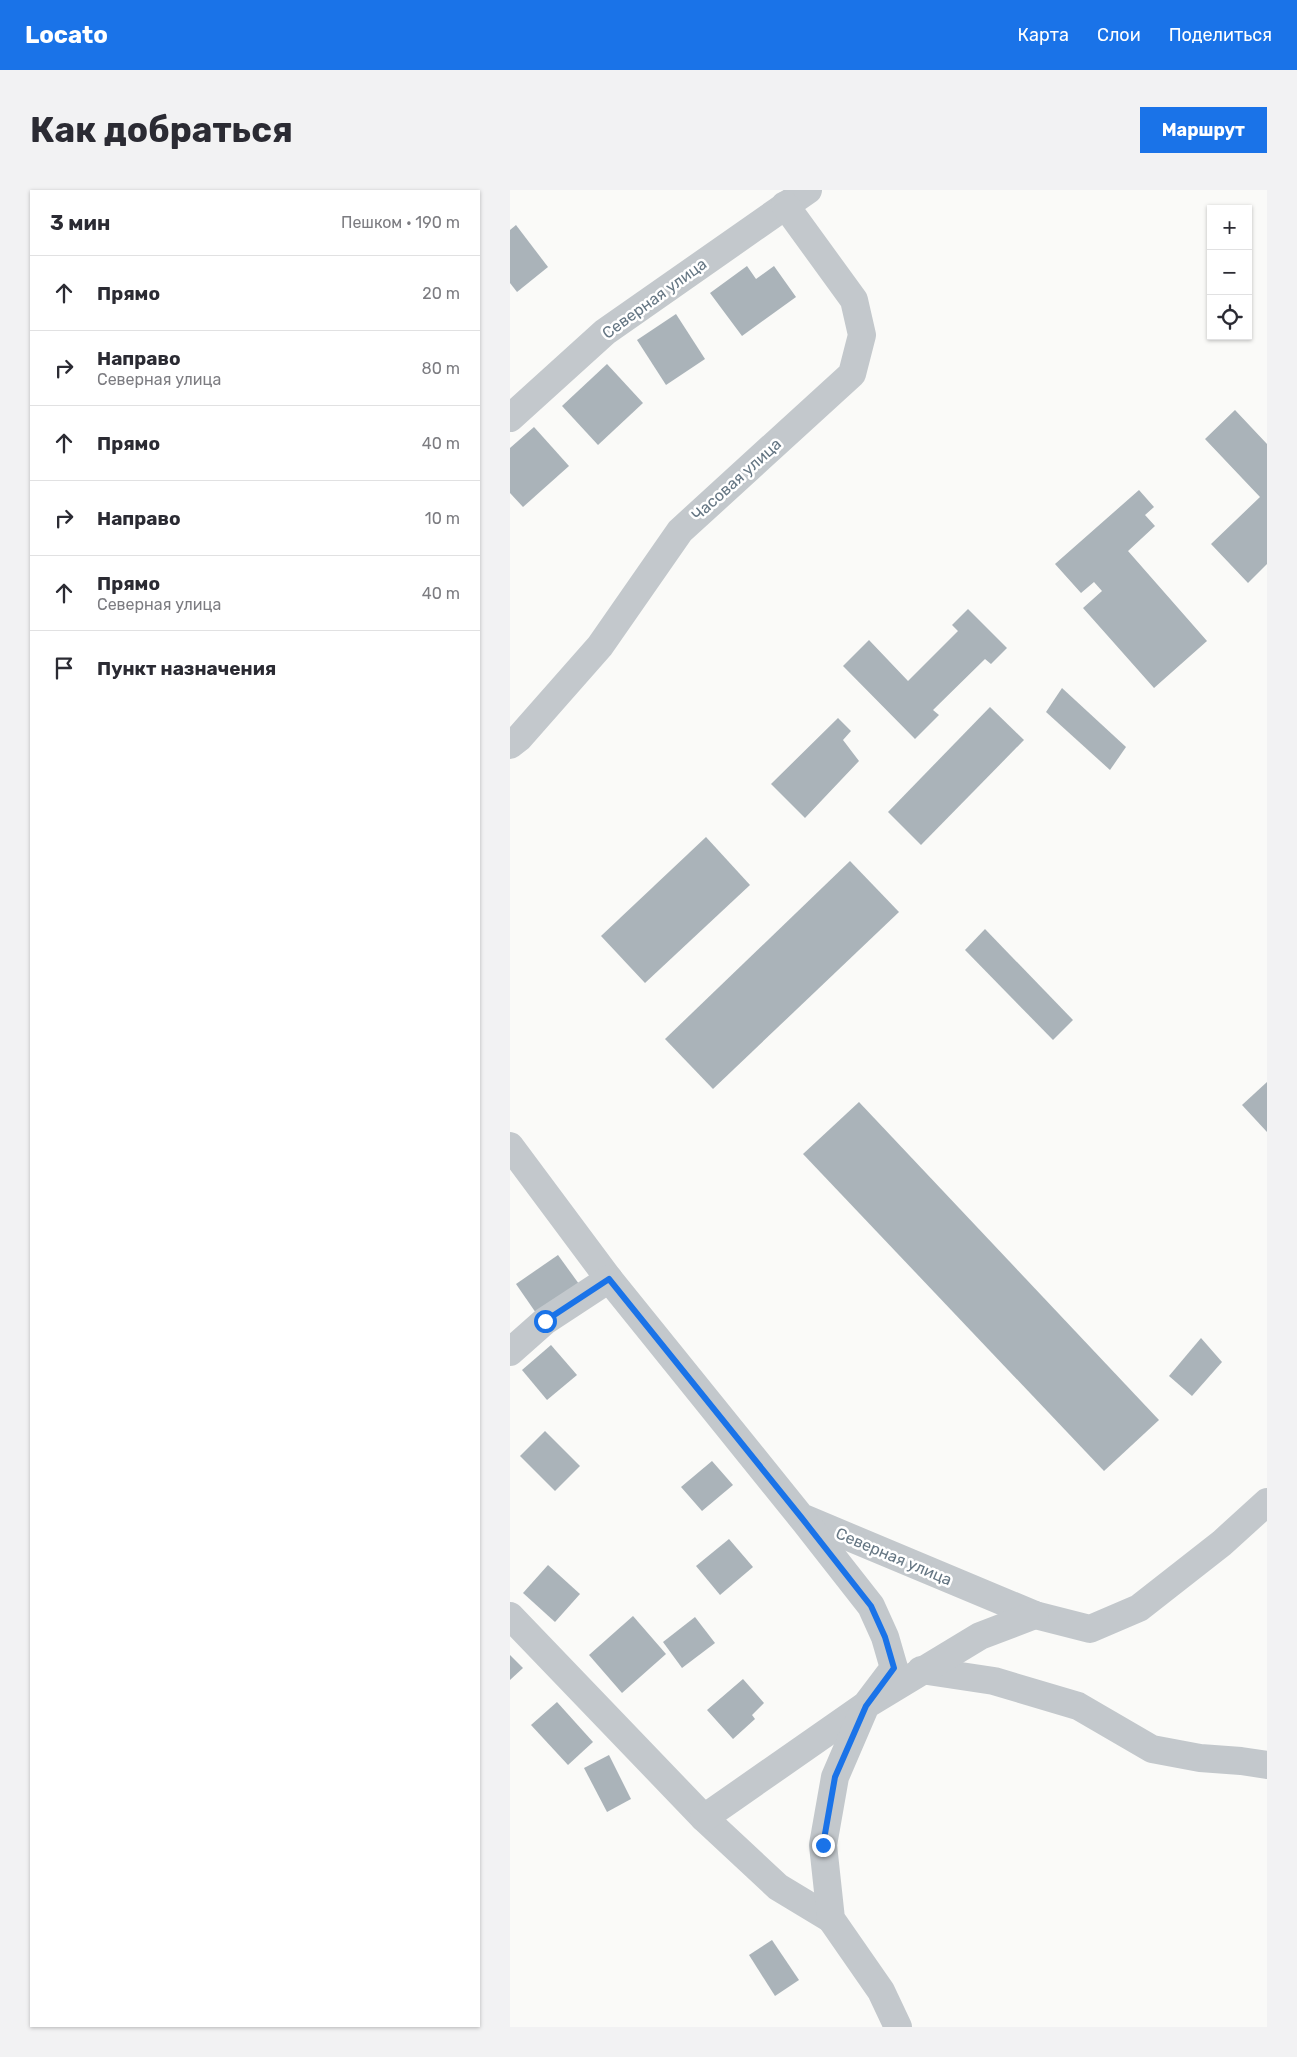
<!DOCTYPE html>
<html lang="ru">
<head>
<meta charset="utf-8">
<style>
  :root { --surface:#fff; --page:#f2f2f3; --text:#2b2b33; --muted:#7c7c81; --line:#e1e1e2; --accent:#1a73e8 }
  body { margin:0; font-family:Rubik,sans-serif; background:var(--page); color:var(--text) }
  .controls { position:absolute; right:15px; top:15px; display:grid; overflow:hidden; border-radius:0px; box-shadow:0 1px 4px #0004 }
  .controls button { width:45px; height:45px; display:grid; place-items:center; padding:0; border:0; border-bottom:1px solid var(--line); background:var(--surface); color:var(--text); font:25px sans-serif }
  .stop { position:absolute; width:15px; height:15px; margin:-11px; border:4px solid #1a73e8; border-radius:50%; background:#fff }
  .stop.end { background:#1a73e8; border-color:#fff; box-shadow:0 1px 5px #0008 }
  .list { margin:0; padding:0; list-style:none }
  h2 { display:flex; justify-content:space-between; align-items:center; height:65px; margin:0; padding:0 20px; font-size:21px }
  h2 small { font-size:16px; font-weight:400; color:var(--muted) }
  .list li { display:grid; grid-template-columns:32px 1fr auto; gap:15px; align-items:center; box-sizing:border-box; height:75px; padding:0 20px; border-top:1px solid var(--line) }
  .list b { display:block; font-size:19px; white-space:nowrap }
  .list p { margin:0; font-size:16px; white-space:nowrap; color:var(--muted) }
  .list em { font-size:16px; font-style:normal; color:var(--muted) }
  .icon { flex:none; width:28px; height:28px; fill:none; stroke:currentColor; stroke-width:2; stroke-linecap:round; stroke-linejoin:round }
  .map { position:relative; flex:none; width:757px; height:1837px; overflow:hidden; border-radius:0px }
  header { display:flex; align-items:center; gap:30px; box-sizing:border-box; height:70px; padding:0 25px; background:var(--accent); color:#fff }
  header strong { font-size:24px }
  nav { display:flex; gap:28px; margin-inline-start:auto; font-size:18px }
  .intro { display:flex; align-items:center; justify-content:space-between; box-sizing:border-box; height:120px; padding:0 30px }
  h1 { margin:0; font-size:35px }
  .button { padding:12px 22px; border-radius:0px; background:var(--accent); color:#fff; font-size:18px; font-weight:700 }
  main { display:flex; gap:30px; padding:0 30px }
  aside { flex:1; background:var(--surface); border-radius:0px; box-shadow:0 1px 4px #0004 }
  .map>svg:first-child { display:block }
  .building { fill:#aab3b9 }
  .lines { fill:none; stroke-linecap:round; stroke-linejoin:round }
  .minor { stroke:#c3c8cc; stroke-width:28 }
  .route { stroke:#1a73e8; stroke-width:6 }
  .labels { text-anchor:middle; stroke-width:5; stroke-linejoin:round; paint-order:stroke }
  .street-label { font-size:16px; fill:#657683; stroke:#fff }
</style>
</head>
<body>
<header>
<strong>Locato</strong>
<nav><a>Карта</a><a>Слои</a><a>Поделиться</a></nav>
</header>
<div class="intro"><h1>Как добраться</h1><a class="button">Маршрут</a></div>
<main>
<aside>
<h2>3 мин<small>Пешком · 190 m</small></h2>
<ul class="list">
<li><svg class="icon" aria-label="ahead" viewBox="0 0 24 24"><path d="M12 20V5M6 11l6-6 6 6"/></svg><div><b>Прямо</b></div><em>20 m</em></li>
<li><svg class="icon" aria-label="right" viewBox="0 0 24 24"><path d="M7 20v-9h11M14 6l5 5-5 5"/></svg><div><b>Направо</b><p>Северная улица</p></div><em>80 m</em></li>
<li><svg class="icon" aria-label="ahead" viewBox="0 0 24 24"><path d="M12 20V5M6 11l6-6 6 6"/></svg><div><b>Прямо</b></div><em>40 m</em></li>
<li><svg class="icon" aria-label="right" viewBox="0 0 24 24"><path d="M7 20v-9h11M14 6l5 5-5 5"/></svg><div><b>Направо</b></div><em>10 m</em></li>
<li><svg class="icon" aria-label="ahead" viewBox="0 0 24 24"><path d="M12 20V5M6 11l6-6 6 6"/></svg><div><b>Прямо</b><p>Северная улица</p></div><em>40 m</em></li>
<li><svg class="icon" aria-label="arrive" viewBox="0 0 24 24"><path d="M6 21V4h12l-3 4 3 4H6"/></svg><div><b>Пункт назначения</b></div></li>
</ul>
</aside>
<div class="map">
<svg width="757" height="1837" viewBox="0 0 757 1837">
  <rect width="100%" height="100%" fill="#fafaf8"/>
  <g class="building">
    <polygon points="6,35 38,77 7,102 0,93 0,40"/>
    <polygon points="237,76 246,89 264,76 286,107 232,146 200,103"/>
    <polygon points="166,124 195,169 156,195 127,150"/>
    <polygon points="97,174 133,213 88,255 52,216"/>
    <polygon points="725,220 757,254 757,374 738,393 701,354 750,307 695,249"/>
    <polygon points="24,237 59,276 13,317 0,303 0,258"/>
    <polygon points="629,300 644,317 635,325 645,336 618,361 697,451 644,498 573,418 592,401 584,392 571,403 545,374"/>
    <polygon points="458,419 497,458 481,474 475,469 423,520 429,525 405,549 333,476 359,450 398,491 448,441 442,435"/>
    <polygon points="552,498 616,557 600,580 536,522"/>
    <polygon points="480,517 514,550 411,655 378,622"/>
    <polygon points="328,528 341,541 333,550 349,571 295,628 261,594"/>
    <polygon points="196,647 240,695 135,793 91,746"/>
    <polygon points="340,671 389,722 203,899 155,849"/>
    <polygon points="475,739 563,830 543,850 455,760"/>
    <polygon points="757,892 757,942 732,915"/>
    <polygon points="349,912 649,1230 594,1281 293,964"/>
    <polygon points="48,1065 69,1094 26,1123 6,1094"/>
    <polygon points="691,1148 712,1172 682,1206 659,1186"/>
    <polygon points="41,1155 67,1185 37,1210 12,1180"/>
    <polygon points="35,1241 70,1276 45,1301 10,1266"/>
    <polygon points="202,1271 223,1295 192,1321 171,1297"/>
    <polygon points="219,1349 243,1377 210,1405 186,1376"/>
    <polygon points="38,1375 70,1404 45,1432 13,1403"/>
    <polygon points="123,1426 156,1464 112,1503 79,1465"/>
    <polygon points="185,1427 205,1453 172,1478 153,1452"/>
    <polygon points="0,1465 13,1478 0,1490"/>
    <polygon points="233,1489 254,1513 242,1525 245,1529 223,1549 197,1520"/>
    <polygon points="47,1512 83,1552 58,1575 21,1535"/>
    <polygon points="99,1565 121,1609 97,1622 74,1578"/>
    <polygon points="262,1750 289,1790 265,1806 239,1765"/>
  </g>
  <g class="lines">
    <g class="minor">
      <polyline points="0,228 95,142 298,0"/>
      <polyline points="0,555 9,548 90,456 170,341 342,184 352,145 344,110 275,15"/>
      <polyline points="0,956 99,1089 291,1327 525,1425 580,1439 629,1418 712,1353 757,1312"/>
      <polyline points="0,1162 35,1131 99,1089"/>
      <polyline points="0,1426 194,1628 268,1697 321,1729"/>
      <polyline points="411,1480 484,1491 568,1516 642,1559 690,1568 731,1571 757,1575"/>
      <polyline points="194,1628 356,1515 384,1478 375,1447 361,1416 292,1328"/>
      <polyline points="388,1837 371,1801 321,1729 313,1655 325,1587 356,1515 470,1446 525,1425"/>
    </g>
  </g>
  <g class="lines">
    <polyline class="route" points="35,1131 99,1089 291,1327 361,1416 375,1447 384,1478 356,1516 325,1587 313,1655"/>
  </g>
  <g class="labels">
    <g class="street-label">
      <text transform="translate(144 108) rotate(-36)" y="6">Северная улица</text>
      <text transform="translate(226 289) rotate(-42)" y="6">Часовая улица</text>
      <text transform="translate(384 1366) rotate(23)" y="6">Северная улица</text>
    </g>
  </g>
</svg>
<div class="controls">
<button>+</button>
<button>−</button>
<button><svg class="icon" aria-label="locate" viewBox="0 0 24 24"><circle cx="12" cy="12" r="6"/><path d="M12 2v4M12 18v4M2 12h4M18 12h4"/></svg></button>
</div>
<div class="stop" style="left:35px;top:1131px"></div>
<div class="stop end" style="left:313px;top:1655px"></div>
</div>
</main>
</body>
</html>
